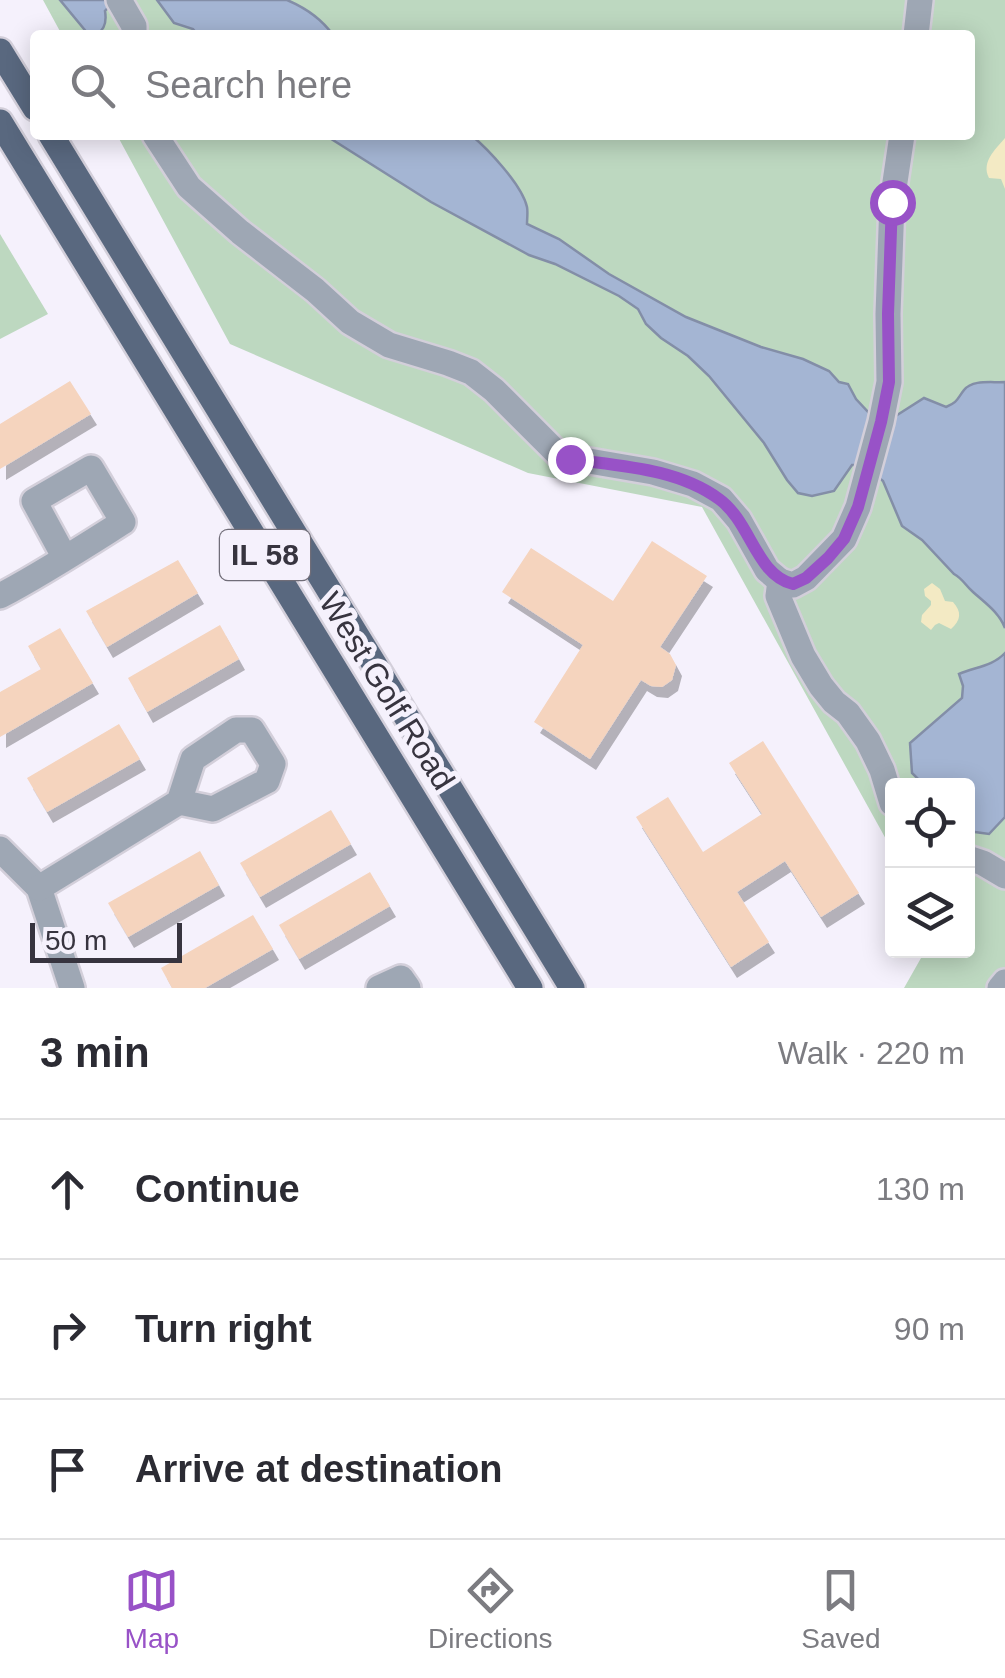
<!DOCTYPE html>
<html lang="en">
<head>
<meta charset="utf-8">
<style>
  :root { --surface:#fff; --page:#f7f7f7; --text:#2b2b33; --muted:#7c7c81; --line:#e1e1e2; --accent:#9852c7 }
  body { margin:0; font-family:Arial,sans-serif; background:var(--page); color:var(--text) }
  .controls { position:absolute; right:30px; bottom:30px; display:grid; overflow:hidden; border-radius:10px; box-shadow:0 5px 25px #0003 }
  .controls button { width:90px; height:90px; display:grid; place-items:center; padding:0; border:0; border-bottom:2px solid var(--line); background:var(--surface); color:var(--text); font:50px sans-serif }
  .scale { position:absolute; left:30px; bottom:25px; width:152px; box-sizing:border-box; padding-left:10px; border:5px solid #37343f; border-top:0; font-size:28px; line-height:35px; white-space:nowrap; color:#37343f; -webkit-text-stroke:8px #f5f1fc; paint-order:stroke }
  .stop { position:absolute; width:30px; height:30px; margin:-22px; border:8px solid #9852c7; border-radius:50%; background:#fff }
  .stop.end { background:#9852c7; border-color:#fff; box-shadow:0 2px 10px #0008 }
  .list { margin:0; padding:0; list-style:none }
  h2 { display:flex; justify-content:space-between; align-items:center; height:130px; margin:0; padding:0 40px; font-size:42px }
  h2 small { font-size:32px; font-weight:400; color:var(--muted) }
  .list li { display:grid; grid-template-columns:65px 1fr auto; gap:30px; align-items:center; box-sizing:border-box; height:140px; padding:0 40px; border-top:2px solid var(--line) }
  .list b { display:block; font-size:38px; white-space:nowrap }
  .list em { font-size:32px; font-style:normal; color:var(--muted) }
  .icon { flex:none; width:55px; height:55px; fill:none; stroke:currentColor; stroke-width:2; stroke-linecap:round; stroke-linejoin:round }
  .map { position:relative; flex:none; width:1005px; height:988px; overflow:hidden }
  .search { position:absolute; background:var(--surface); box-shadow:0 5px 25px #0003; left:30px; right:30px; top:30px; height:110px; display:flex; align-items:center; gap:25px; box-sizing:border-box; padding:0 35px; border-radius:10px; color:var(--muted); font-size:38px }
  .sheet { height:550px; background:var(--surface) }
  nav { display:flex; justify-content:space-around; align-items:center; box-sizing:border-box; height:140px; border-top:2px solid var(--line); background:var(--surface); font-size:28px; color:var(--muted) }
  nav a { display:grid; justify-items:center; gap:5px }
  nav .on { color:var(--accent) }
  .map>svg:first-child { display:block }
  .green { fill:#bdd8c0 }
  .sand { fill:#f3eac4 }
  .water { fill:#a4b5d3; stroke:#838ea7; stroke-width:2.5 }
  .building { fill:#f5d4be; filter:url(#shadow) }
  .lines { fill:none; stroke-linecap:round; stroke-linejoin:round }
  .minor-casing { stroke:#d3cfda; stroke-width:30 }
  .major-casing { stroke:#d3cfda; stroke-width:30 }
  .minor { stroke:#9ea7b4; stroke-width:25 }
  .major { stroke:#59687f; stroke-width:25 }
  .route { stroke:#9852c7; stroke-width:12 }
  .labels { text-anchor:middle; stroke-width:10; stroke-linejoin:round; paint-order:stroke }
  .shield { fill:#f5f1fc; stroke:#706d78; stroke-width:2.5 }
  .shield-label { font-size:30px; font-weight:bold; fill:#37343f }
  .street-label { font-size:32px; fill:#37343f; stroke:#f5f1fc }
</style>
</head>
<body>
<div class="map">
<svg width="1005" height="988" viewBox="0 0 1005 988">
  <defs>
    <filter id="shadow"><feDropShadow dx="6" dy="11" stdDeviation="0" flood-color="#0004"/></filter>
  </defs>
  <rect width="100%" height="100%" fill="#f5f1fc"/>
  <g class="green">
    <polygon points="43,0 1005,0 1005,988 904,988 925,951 968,951 968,786 892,786 892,850 702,507 528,473 230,344 117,135 970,135 970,35 62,35"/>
    <polygon points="0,234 48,314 0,339"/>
  </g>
  <g class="sand">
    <path d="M1005,138V189L1001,179L989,178C981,162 995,150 1005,138Z"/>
    <path d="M932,583L940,589L945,601L953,602C962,612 961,620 951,629L939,623L935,625L931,630L921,622L922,615L931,605V601L925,596L924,589Z"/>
  </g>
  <g class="water">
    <path d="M60,0H115L105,11C107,23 104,35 89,35Z"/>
    <path d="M157,0H287C306,8 321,18 333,35H198L193,29L174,23Z"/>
    <path d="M325,135H471C488,149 522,185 527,207C528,212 527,219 527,224L559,239L609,274L686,317L761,347L803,359L829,371L839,382L848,384L856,399L871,415L894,417L924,398L946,407C958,402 957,399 964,390C973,379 992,383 1005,382V628C999,612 985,603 972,591C965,585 963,579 954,574L922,540L902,526L883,481L863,465H852L834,491L812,496L798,493L787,480L764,443L709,376L688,356L661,338L646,324L638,309L619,296L555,264L529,255L431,202Z"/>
    <path d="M1005,653V817L989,834L975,832L968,827V786L924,785L912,773L910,743L962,698L963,686L959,674C975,667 993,666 1005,653Z"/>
  </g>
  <g class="building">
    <polygon points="70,381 91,414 0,469 0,424"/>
    <polygon points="652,541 707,576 660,647 670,654 676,665 672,680 662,687 651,686 641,680 590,759 534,722 583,645 502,592 531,548 613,601"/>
    <polygon points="178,560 198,593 107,647 86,611"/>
    <polygon points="220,625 239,659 147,712 128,678"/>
    <polygon points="60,628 93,683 0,737 0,692 41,669 28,646"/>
    <polygon points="119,724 140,759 47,812 27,778"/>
    <polygon points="763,741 859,893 821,917 785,861 737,892 769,942 731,967 636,817 668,797 703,852 762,814 729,763"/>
    <polygon points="331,810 351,844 260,897 240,863"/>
    <polygon points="200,851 219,885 128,937 108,903"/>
    <polygon points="370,872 390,906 299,959 279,925"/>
    <polygon points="253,915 273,949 205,988 172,988 161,968"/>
  </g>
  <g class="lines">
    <defs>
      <g id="minor">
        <polyline points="119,0 134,26 134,35"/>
        <polyline points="916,35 920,0"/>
        <polyline points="155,135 189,187 240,232 315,290 350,322 389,345 448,363 471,372 494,390 560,456 653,472 693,484 721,499 739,520 767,570 780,581"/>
        <path d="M0,596C42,574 82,548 123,522L91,468L34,501L65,558"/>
        <polyline points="892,803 882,770 868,741 848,713 834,702 821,686 803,656 778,596 780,581 793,585 806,578 844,539 858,507 881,422 889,382 888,314 892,202 902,135"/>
        <polyline points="0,849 39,888 72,988"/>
        <polyline points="968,858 983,863 1005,876"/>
        <polyline points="39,888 179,802 213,809 267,781 273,764 252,730 236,730 193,759 179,802"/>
        <polyline points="379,988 401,978 408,988"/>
        <polyline points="1000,988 1005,982"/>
      </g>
      <g id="major">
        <polyline points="0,51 35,108"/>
        <polyline points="0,122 530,988"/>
        <polyline points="51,135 572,988"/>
      </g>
    </defs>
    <use href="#minor" class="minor-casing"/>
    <use href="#major" class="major-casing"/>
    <use href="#minor" class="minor"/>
    <use href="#major" class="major"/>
  </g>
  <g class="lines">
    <path class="route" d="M570,459C619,466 677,468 719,499C751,522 756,575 793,584L806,578L828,558L844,539L858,507L881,422L889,382L888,314L892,202"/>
  </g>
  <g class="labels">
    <rect class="shield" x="220" y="530" width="90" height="50" rx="8"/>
    <g class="shield-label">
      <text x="265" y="565">IL 58</text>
    </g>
    <g class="street-label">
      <text transform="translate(387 691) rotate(58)" y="11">West Golf Road</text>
    </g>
  </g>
</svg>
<div class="controls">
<button><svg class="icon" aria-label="locate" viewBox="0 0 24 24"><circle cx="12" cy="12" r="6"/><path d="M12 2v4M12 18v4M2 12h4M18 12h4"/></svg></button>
<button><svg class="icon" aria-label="layers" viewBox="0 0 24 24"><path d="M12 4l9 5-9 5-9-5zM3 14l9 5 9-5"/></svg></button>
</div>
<div class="scale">50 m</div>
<div class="stop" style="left:892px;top:202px"></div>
<div class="stop end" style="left:570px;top:459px"></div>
<div class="search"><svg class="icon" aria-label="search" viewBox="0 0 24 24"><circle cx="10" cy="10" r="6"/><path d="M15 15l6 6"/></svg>Search here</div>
</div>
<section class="sheet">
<h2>3 min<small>Walk · 220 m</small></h2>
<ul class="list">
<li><svg class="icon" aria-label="ahead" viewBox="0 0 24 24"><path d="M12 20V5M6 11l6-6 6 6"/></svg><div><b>Continue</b></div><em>130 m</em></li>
<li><svg class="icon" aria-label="right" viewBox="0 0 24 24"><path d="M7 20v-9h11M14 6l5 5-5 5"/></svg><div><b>Turn right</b></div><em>90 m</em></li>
<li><svg class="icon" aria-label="arrive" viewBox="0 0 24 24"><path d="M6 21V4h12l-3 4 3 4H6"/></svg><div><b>Arrive at destination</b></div></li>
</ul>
</section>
<nav>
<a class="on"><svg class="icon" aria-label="map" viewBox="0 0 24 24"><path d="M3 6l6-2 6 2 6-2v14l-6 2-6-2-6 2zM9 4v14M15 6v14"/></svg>Map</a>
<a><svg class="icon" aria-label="directions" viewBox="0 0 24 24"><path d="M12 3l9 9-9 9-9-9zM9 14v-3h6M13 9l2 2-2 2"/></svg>Directions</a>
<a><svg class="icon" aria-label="saved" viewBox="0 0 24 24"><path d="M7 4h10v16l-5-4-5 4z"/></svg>Saved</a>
</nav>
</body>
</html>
